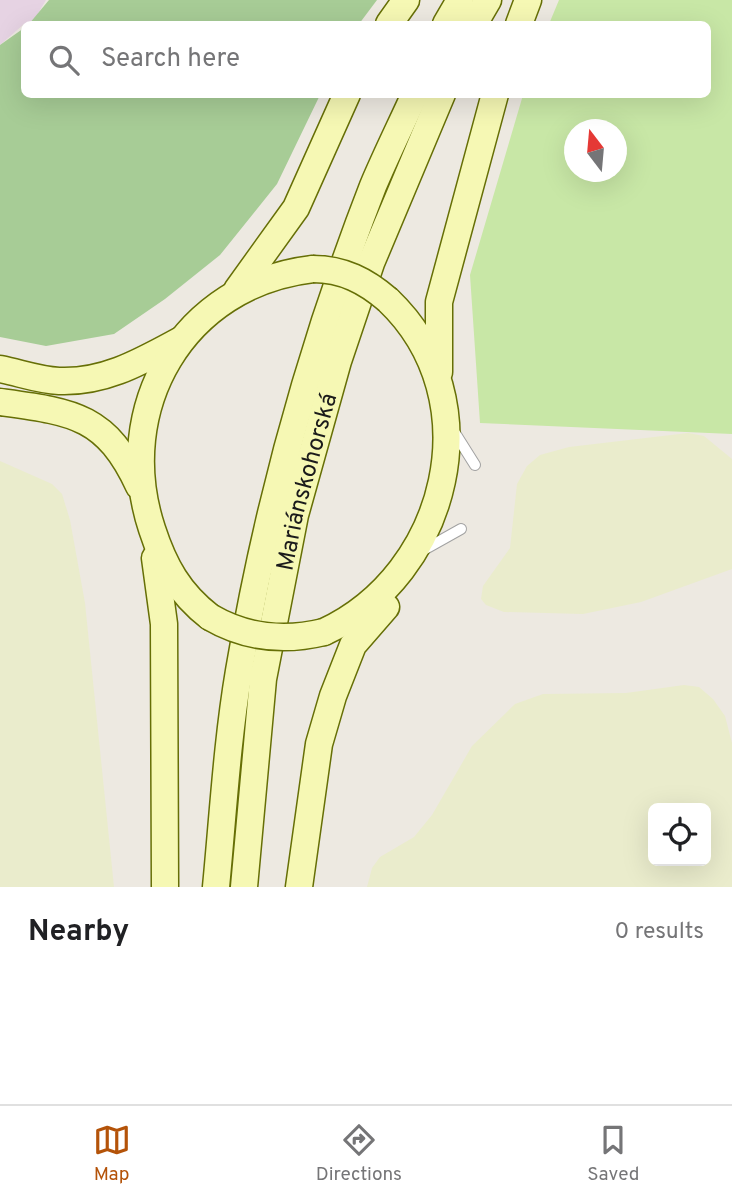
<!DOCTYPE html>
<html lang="en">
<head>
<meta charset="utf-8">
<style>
  :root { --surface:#fff; --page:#f2f2f2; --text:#202124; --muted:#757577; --line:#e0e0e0; --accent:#b45309 }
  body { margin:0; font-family:Overpass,sans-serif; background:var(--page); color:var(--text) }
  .controls { position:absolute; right:21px; bottom:21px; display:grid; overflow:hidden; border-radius:10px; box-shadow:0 7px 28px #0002 }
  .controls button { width:63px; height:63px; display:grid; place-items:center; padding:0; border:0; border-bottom:2px solid var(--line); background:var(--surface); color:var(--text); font:35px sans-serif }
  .compass { position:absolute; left:564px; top:119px; width:63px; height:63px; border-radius:50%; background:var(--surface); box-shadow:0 7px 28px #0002; rotate:344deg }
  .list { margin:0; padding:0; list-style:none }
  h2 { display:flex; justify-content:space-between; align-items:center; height:91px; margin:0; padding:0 28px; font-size:30px }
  h2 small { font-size:23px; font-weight:400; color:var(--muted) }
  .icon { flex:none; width:38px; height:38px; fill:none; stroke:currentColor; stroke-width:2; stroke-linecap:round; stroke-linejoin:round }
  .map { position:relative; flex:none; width:732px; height:887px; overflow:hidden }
  .search { position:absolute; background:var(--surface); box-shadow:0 7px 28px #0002; left:21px; right:21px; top:21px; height:77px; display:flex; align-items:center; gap:18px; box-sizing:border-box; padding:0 24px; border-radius:10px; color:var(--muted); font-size:26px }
  .sheet { height:217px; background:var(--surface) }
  nav { display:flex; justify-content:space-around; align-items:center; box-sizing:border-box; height:98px; border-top:2px solid var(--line); background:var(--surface); font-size:19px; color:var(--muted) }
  nav a { display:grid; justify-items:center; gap:4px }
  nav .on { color:var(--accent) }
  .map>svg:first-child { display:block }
  .industrial { fill:#e6d3e3 }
  .farmland { fill:#eaeccc; fill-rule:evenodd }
  .grass { fill:#c8e7a6; fill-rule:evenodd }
  .forest { fill:#a7cc96 }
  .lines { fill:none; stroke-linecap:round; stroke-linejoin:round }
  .service-casing { stroke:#a2a2a2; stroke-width:12 }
  .secondary-casing { stroke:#666f06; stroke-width:29 }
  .service { stroke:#fff; stroke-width:10 }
  .secondary { stroke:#f6f8b4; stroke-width:26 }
  .secondary-bridge-casing { stroke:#666f06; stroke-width:29; stroke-linecap:butt }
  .secondary-bridge { stroke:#f6f8b4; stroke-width:26 }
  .labels { text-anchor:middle; stroke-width:7; stroke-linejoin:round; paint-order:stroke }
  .street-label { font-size:24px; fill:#1b1b1b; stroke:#fff }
</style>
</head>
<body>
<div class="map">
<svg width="732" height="887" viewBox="0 0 732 887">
  <rect width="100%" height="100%" fill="#ede9e1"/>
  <polygon class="industrial" points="0,0 46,0 33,22 24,24 0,45"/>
  <g class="farmland">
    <polygon points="688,433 704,436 732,459 732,569 641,602 583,614 504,612 486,605 481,599 483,586 510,548 517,484 527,466 540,455 569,447"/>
    <polygon points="0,461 52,484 62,494 70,520 85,603 114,887 0,887"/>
    <path d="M684,685L699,687L713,699L725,716L732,743V887H367L372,868L380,857L414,837L432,815L472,746L515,704L543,694L626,693ZM706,808V861H653V808Z"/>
  </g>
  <path class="grass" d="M559,0H732V434L480,423L470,275L523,95L708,94V24H549ZM574,130H616V172H574Z"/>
  <g class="forest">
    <polygon points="49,0 377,0 359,24 29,24"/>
    <polygon points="24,28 24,94 320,95 277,184 220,255 165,299 114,334 46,346 0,337 0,45"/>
  </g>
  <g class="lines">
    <defs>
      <g id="service">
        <polyline points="453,430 475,465"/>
        <polyline points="420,552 461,529"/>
      </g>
      <g id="secondary">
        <polyline points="389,24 406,0"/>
        <polyline points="446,24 460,0"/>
        <polyline points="474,24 488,0"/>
        <polyline points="519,24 528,0"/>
        <polyline points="237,290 296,208 347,94"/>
        <path d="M0,369C20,373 39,380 59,381C105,383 142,361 181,340"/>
        <polyline points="439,372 439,302 495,94"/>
        <path d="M0,402C73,412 106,415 139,486"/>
        <polyline points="155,558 164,624 165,887"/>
        <path d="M210,617C179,593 164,566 152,529C112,408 183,284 313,269"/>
        <path d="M324,632C449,574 492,399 388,300"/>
        <path d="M216,887C223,815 227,742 239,671C267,505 312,343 373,186C386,155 401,125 415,94"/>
        <path id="s1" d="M244,887L263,679L295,515L338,361L371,263L442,94"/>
        <polyline points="299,887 319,744 333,696 353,645 386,607"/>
      </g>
    </defs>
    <use href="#service" class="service-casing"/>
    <use href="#secondary" class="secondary-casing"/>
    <use href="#service" class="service"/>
    <use href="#secondary" class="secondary"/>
    <defs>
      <g id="secondary-bridge">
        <path d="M313,269C343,269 366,281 388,300"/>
        <path d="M210,617C246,638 283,642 324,632"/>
      </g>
    </defs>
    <use href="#secondary-bridge" class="secondary-bridge-casing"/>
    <use href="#secondary-bridge" class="secondary-bridge"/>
  </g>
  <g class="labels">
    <g class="street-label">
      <text dy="8" stroke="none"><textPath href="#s1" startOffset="411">Mariánskohorská</textPath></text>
    </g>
  </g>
</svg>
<div class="controls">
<button><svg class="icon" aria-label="locate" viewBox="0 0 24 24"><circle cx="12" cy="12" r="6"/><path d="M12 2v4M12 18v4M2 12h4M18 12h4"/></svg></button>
</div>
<svg class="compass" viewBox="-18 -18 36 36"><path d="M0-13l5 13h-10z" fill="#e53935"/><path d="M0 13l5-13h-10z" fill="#757577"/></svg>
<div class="search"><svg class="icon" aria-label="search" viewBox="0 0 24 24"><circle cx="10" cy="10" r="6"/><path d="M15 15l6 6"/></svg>Search here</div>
</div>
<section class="sheet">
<h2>Nearby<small>0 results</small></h2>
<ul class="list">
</ul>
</section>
<nav>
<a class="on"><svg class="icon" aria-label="map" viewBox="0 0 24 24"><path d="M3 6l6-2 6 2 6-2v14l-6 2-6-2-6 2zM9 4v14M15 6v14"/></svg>Map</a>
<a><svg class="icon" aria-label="directions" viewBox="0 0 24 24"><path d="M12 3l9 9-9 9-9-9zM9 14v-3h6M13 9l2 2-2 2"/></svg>Directions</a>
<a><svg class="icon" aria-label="saved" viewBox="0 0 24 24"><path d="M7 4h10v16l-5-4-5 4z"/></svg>Saved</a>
</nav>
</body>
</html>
